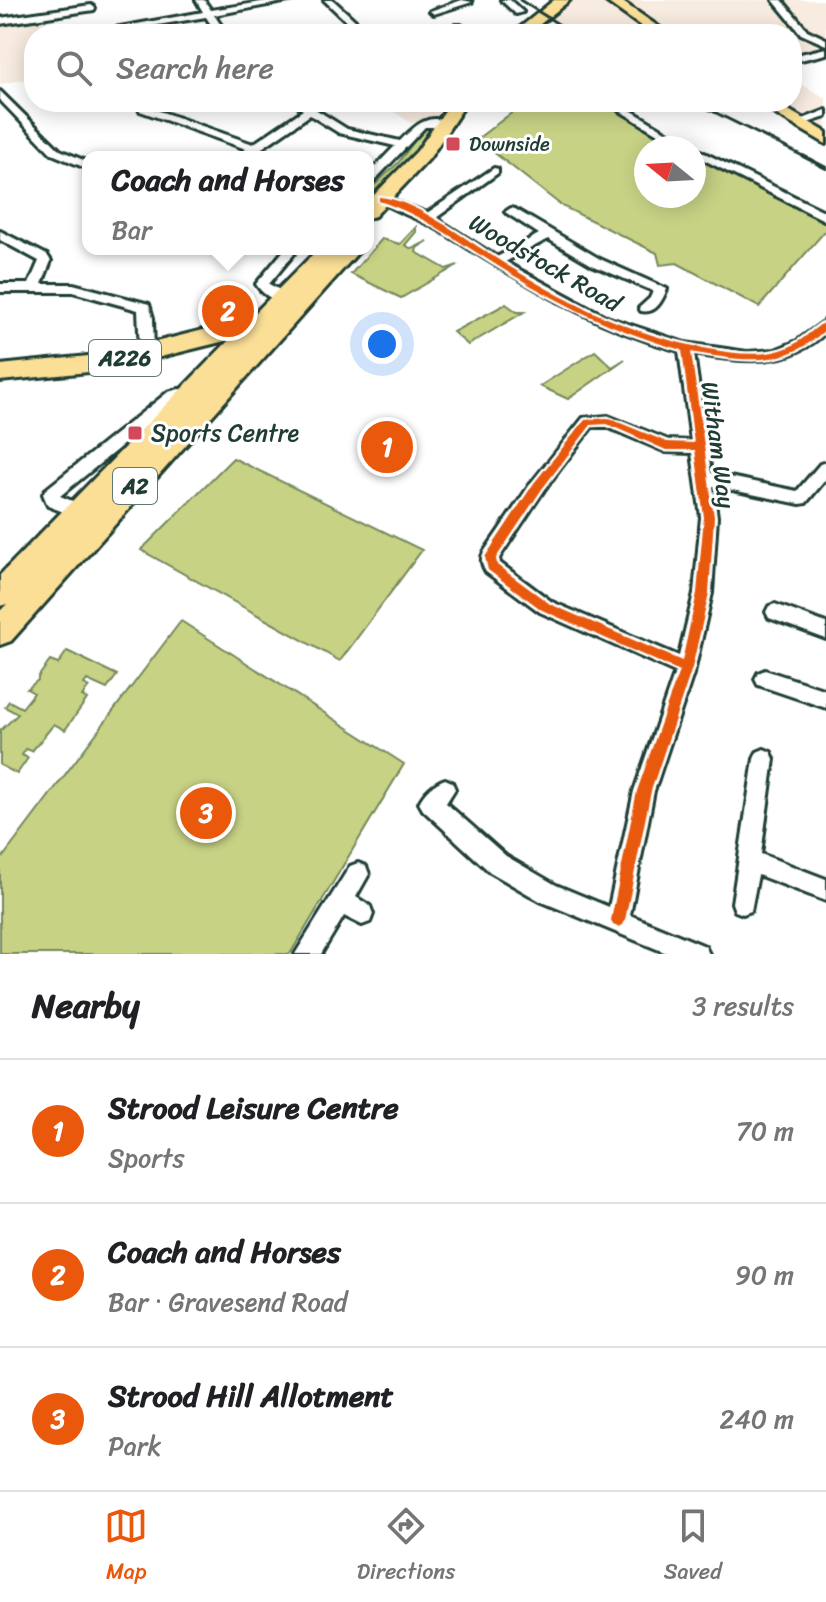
<!DOCTYPE html>
<html lang="en">
<head>
<meta charset="utf-8">
<style>
  :root { --surface:#fff; --page:#f2f2f2; --text:#202124; --muted:#757577; --line:#e0e0e0; --accent:#ea580c }
  body { margin:0; font-family:Sriracha,sans-serif; background:var(--page); color:var(--text) }
  .compass { position:absolute; left:634px; top:136px; width:72px; height:72px; border-radius:50%; background:var(--surface); box-shadow:0 4px 20px #0003; rotate:288deg }
  .you { position:absolute; left:382px; top:344px; width:28px; height:28px; margin:-20px; border:6px solid #fff; border-radius:50%; background:#1a73e8; box-shadow:0 0 0 12px #1a73e833 }
  .badge { display:grid; place-items:center; width:52px; height:52px; border-radius:50%; background:var(--accent); color:#fff; font-size:26px; font-weight:700 }
  .pin { position:absolute; translate:-50% -50%; border:4px solid #fff; box-shadow:0 2px 8px #0006 }
  .popup { position:absolute; left:82px; top:151px; width:292px; height:104px; box-sizing:border-box; display:grid; place-content:center; border-radius:16px; background:var(--surface); filter:drop-shadow(0 2px 6px #0005); font-size:26px; white-space:nowrap; color:var(--muted) }
  .popup b { font-size:30px; color:var(--text) }
  .popup::after { content:''; position:absolute; left:50%; top:100%; margin-left:-16px; border:16px solid transparent; border-top-color:var(--surface) }
  .list { margin:0; padding:0; list-style:none }
  h2 { display:flex; justify-content:space-between; align-items:center; height:104px; margin:0; padding:0 32px; font-size:34px }
  h2 small { font-size:26px; font-weight:400; color:var(--muted) }
  .list li { display:grid; grid-template-columns:52px 1fr auto; gap:24px; align-items:center; box-sizing:border-box; height:144px; padding:0 32px; border-top:2px solid var(--line) }
  .list b { display:block; font-size:30px; white-space:nowrap }
  .list p { margin:0; font-size:26px; white-space:nowrap; color:var(--muted) }
  .list em { font-size:26px; font-style:normal; color:var(--muted) }
  .icon { flex:none; width:44px; height:44px; fill:none; stroke:currentColor; stroke-width:2; stroke-linecap:round; stroke-linejoin:round }
  .map { position:relative; flex:none; width:826px; height:954px; overflow:hidden }
  .search { position:absolute; background:var(--surface); box-shadow:0 4px 20px #0003; left:24px; right:24px; top:24px; height:88px; display:flex; align-items:center; gap:20px; box-sizing:border-box; padding:0 28px; border-radius:32px; color:var(--muted); font-size:30px }
  .sheet { height:536px; background:var(--surface) }
  nav { display:flex; justify-content:space-around; align-items:center; box-sizing:border-box; height:112px; border-top:2px solid var(--line); background:var(--surface); font-size:22px; color:var(--muted) }
  nav a { display:grid; justify-items:center; gap:4px }
  nav .on { color:var(--accent) }
  .map>svg:first-child { display:block }
  .built { fill:#f8ece0 }
  .green { fill:#c7d285; stroke:#73885c; stroke-width:2 }
  .lines { fill:none; stroke-linecap:round; stroke-linejoin:round }
  .street-casing { stroke:#1f3d34; stroke-width:6 }
  .primary-casing { stroke:#1f3d34; stroke-width:6 }
  .street { fill:#fff; fill-rule:evenodd }
  .primary { fill:#fbdf96; fill-rule:evenodd }
  .rail-far1 { stroke:#1f3d34; stroke-width:3 }
  .rail { stroke:#1f3d34; stroke-width:4 }
  .cycleway-casing { stroke:#fff; stroke-width:5 }
  .cycleway { fill:#e8590c; fill-rule:evenodd }
  .poi-dot { fill:#d1495b; stroke:#fff; stroke-width:3 }
  .labels { text-anchor:middle; stroke-width:6; stroke-linejoin:round; paint-order:stroke }
  .far-poi-label { font-size:20px; fill:#1f3d34; stroke:#fff; text-anchor:start }
  .shield { fill:#fff; stroke:#627771; stroke-width:2 }
  .shield-label { font-size:22px; font-weight:bold; fill:#1f3d34 }
  .street-label { font-size:24px; fill:#1f3d34; stroke:#fff }
  .poi-label { font-size:24px; fill:#1f3d34; stroke:#fff; text-anchor:start }
</style>
</head>
<body>
<div class="map">
<svg width="826" height="954" viewBox="0 0 826 954">
  <rect width="100%" height="100%" fill="#fff"/>
  <filter id="ink" filterUnits="userSpaceOnUse"><feTurbulence type="fractalNoise" baseFrequency=".0125" numOctaves="2"/><feDisplacementMap in="SourceGraphic" scale="16" xChannelSelector="R" yChannelSelector="G"/><feConvolveMatrix kernelMatrix="1 2 1 2 8 2 1 2 1" color-interpolation-filters="sRGB"/></filter>
  <g filter="url(#ink)">
    <g class="built">
      <polygon points="575,0 770,0 799,34 825,48 792,56 792,34 577,34 549,19"/>
      <polygon points="785,0 826,0 826,37 809,29 796,17"/>
      <polygon points="44,20 49,33 88,26 92,34 34,34 34,78 0,84 0,27"/>
      <polygon points="797,82 826,98 826,130 771,102 792,102 792,84"/>
      <polygon points="379,102 452,102 438,119 411,123"/>
    </g>
    <g class="green">
      <polygon points="526,102 605,102 690,148 646,148 646,196 694,196 694,150 826,222 826,230 759,307 677,263 660,265 657,253 562,206 477,139"/>
      <polygon points="434,126 414,158 368,202 368,191 398,163 425,127"/>
      <polygon points="416,227 416,232 405,245 412,249 428,241 417,248 416,252 446,269 458,265 401,298 351,274 382,239 400,244"/>
      <polygon points="506,304 517,312 524,312 468,345 453,332"/>
      <polygon points="595,351 612,367 625,359 568,399 540,386"/>
      <polygon points="233,458 422,550 340,661 141,550"/>
      <polygon points="181,621 404,764 290,954 0,954 0,861"/>
      <polygon points="67,651 117,675 107,689 87,680 84,684 89,687 82,696 87,699 65,730 54,724 32,751 26,749 22,755 28,758 17,774 0,765 0,731 18,714 5,707 9,701 22,708 34,693 27,689 38,680 38,677 50,661 58,664"/>
    </g>
    <g class="lines">
      <defs>
        <g id="street">
          <polygon points="196,0 204,0 211,10 274,0 294,0 214,15 227,34 217,34 206,17 103,34 98,31 203,12"/>
          <polygon points="324,0 333,0 370,34 360,34"/>
          <polygon points="462,0 472,2 434,14 430,11"/>
          <polygon points="501,0 510,0 523,12 516,14"/>
          <polygon points="773,0 782,0 807,30 826,39 826,45 801,34"/>
          <polygon points="91,5 95,8 94,10 0,24 0,18"/>
          <polygon points="455,25 461,25 473,34 462,34 455,29"/>
          <polygon points="826,48 826,54 792,62 792,56"/>
          <polygon points="0,91 60,150 88,162 88,169 52,154 0,100"/>
          <path d="M135,102H145L148,107L253,144L303,110L292,102H304L347,129L400,141C415,126 429,111 450,124L445,127H425L372,183L368,184V174L395,146L339,133L310,115L249,157H236L246,149L140,111Z"/>
          <polygon points="605,102 617,102 694,148 826,212 826,221 694,155 694,148 681,148"/>
          <polygon points="826,110 826,117 798,126 793,123"/>
          <path d="M494,168L498,169V173L436,218L497,257L539,234L505,212L511,208L515,209L600,259L667,289C662,301 656,314 641,311L639,308L650,298L653,291L592,265L548,239L505,262L607,317L685,343L747,352L775,350L797,341L826,320V332C789,369 741,362 694,354L711,473L797,491L820,464L826,462V479L806,503L800,504L713,486L717,517L712,593L695,668L654,791L630,915L705,946L709,954H669L540,901L490,872L423,810L419,803C424,792 434,783 445,779L452,782L455,789L446,803L506,856L556,885L609,907L634,791L675,672L540,612L486,572C482,565 480,559 484,552L532,482L583,418L608,416L668,440L691,441L679,351C586,326 518,278 437,229C419,218 391,210 376,199L386,197L427,213ZM592,427H607L666,452L692,453L701,517L694,593L679,656L552,602L500,563L499,558L544,490Z"/>
          <polygon points="0,231 47,255 51,261 42,284 73,284 149,304 153,318 154,353 152,356 147,358 140,353 138,310 73,292 0,292 0,284 29,284 39,261 0,240"/>
          <path d="M285,249H298L269,284L287,294V300C274,303 262,294 256,284Z"/>
          <polygon points="179,389 193,392 195,396 193,400 178,400 60,496 85,506 87,511 85,516 79,518 48,506 43,494 45,490 168,392"/>
          <polygon points="775,604 826,623 826,639 769,618 766,612 769,606"/>
          <polygon points="765,670 826,690 826,708 758,685 755,679 758,673"/>
          <polygon points="764,749 771,752 774,759 761,854 826,879 826,901 758,875 751,911 743,914 735,911 732,903 754,759 757,752"/>
          <polygon points="358,863 366,866 369,874 356,897 370,906 373,914 370,922 362,925 344,916 321,954 295,954 350,866"/>
        </g>
        <g id="primary">
          <polygon points="554,0 570,0 528,34 512,34"/>
          <polygon points="604,0 620,0 669,34 652,34"/>
          <polygon points="451,102 467,102 429,159 375,216 368,218 368,201 417,151"/>
          <polygon points="755,102 775,102 826,132 826,144"/>
          <polygon points="318,249 334,249 334,255 340,249 361,249 11,641 0,645 0,611 7,604 0,606 0,575 229,340 108,370 0,381 0,365 108,354 223,325 241,327"/>
        </g>
      </defs>
      <use href="#street" class="street-casing"/>
      <use href="#primary" class="primary-casing"/>
      <use href="#street" class="street"/>
      <use href="#primary" class="primary"/>
      <g class="rail-far1">
        <polyline points="520,0 574,34"/>
        <polyline points="694,102 807,158"/>
      </g>
      <polyline class="rail" points="803,156 826,168"/>
      <defs>
        <path id="cycleway" d="M379,197C410,199 456,232 482,249C551,295 625,334 708,349C731,353 757,357 781,350C801,344 809,331 826,321V329C786,369 742,361 691,352L714,517L709,593L692,668L651,791L625,920L623,925L618,927L613,925L611,920L637,791L679,671L542,610L488,570L485,557L534,483L585,420L608,418L667,442L694,443L682,350C615,332 556,302 498,266C459,242 423,215 379,201ZM607,424L666,450H695L704,517L697,593L682,661L550,604L497,565L496,558L542,489L591,425Z"/>
      </defs>
      <use href="#cycleway" class="cycleway-casing"/>
      <use href="#cycleway" class="cycleway"/>
    </g>
  </g>
  <g class="poi-dot">
    <rect x="445" y="136" width="16" height="16" rx="4"/>
    <rect x="127" y="425" width="16" height="16" rx="4"/>
  </g>
  <g class="labels">
    <g class="far-poi-label">
      <text x="469" y="151">Downside</text>
    </g>
    <g class="shield">
      <rect x="89" y="340" width="72" height="36" rx="6"/>
      <rect x="113" y="468" width="44" height="36" rx="6"/>
    </g>
    <g class="shield-label">
      <text x="125" y="366">A226</text>
      <text x="135" y="494">A2</text>
    </g>
    <g class="street-label">
      <text transform="translate(545 263) rotate(30)" y="8">Woodstock Road</text>
      <text transform="translate(718 445) rotate(82)" y="8">Witham Way</text>
    </g>
    <g class="poi-label">
      <text x="151" y="441">Sports Centre</text>
    </g>
  </g>
</svg>
<svg class="compass" viewBox="-18 -18 36 36"><path d="M0-13l5 13h-10z" fill="#e53935"/><path d="M0 13l5-13h-10z" fill="#757577"/></svg>
<div class="you"></div>
<div class="pin badge" style="left:387px;top:447px">1</div>
<div class="pin badge" style="left:228px;top:311px">2</div>
<div class="popup"><b>Coach and Horses</b>Bar</div>
<div class="pin badge" style="left:206px;top:813px">3</div>
<div class="search"><svg class="icon" aria-label="search" viewBox="0 0 24 24"><circle cx="10" cy="10" r="6"/><path d="M15 15l6 6"/></svg>Search here</div>
</div>
<section class="sheet">
<h2>Nearby<small>3 results</small></h2>
<ul class="list">
<li><span class="badge">1</span><div><b>Strood Leisure Centre</b><p>Sports</p></div><em>70 m</em></li>
<li><span class="badge">2</span><div><b>Coach and Horses</b><p>Bar · Gravesend Road</p></div><em>90 m</em></li>
<li><span class="badge">3</span><div><b>Strood Hill Allotment</b><p>Park</p></div><em>240 m</em></li>
</ul>
</section>
<nav>
<a class="on"><svg class="icon" aria-label="map" viewBox="0 0 24 24"><path d="M3 6l6-2 6 2 6-2v14l-6 2-6-2-6 2zM9 4v14M15 6v14"/></svg>Map</a>
<a><svg class="icon" aria-label="directions" viewBox="0 0 24 24"><path d="M12 3l9 9-9 9-9-9zM9 14v-3h6M13 9l2 2-2 2"/></svg>Directions</a>
<a><svg class="icon" aria-label="saved" viewBox="0 0 24 24"><path d="M7 4h10v16l-5-4-5 4z"/></svg>Saved</a>
</nav>
</body>
</html>
